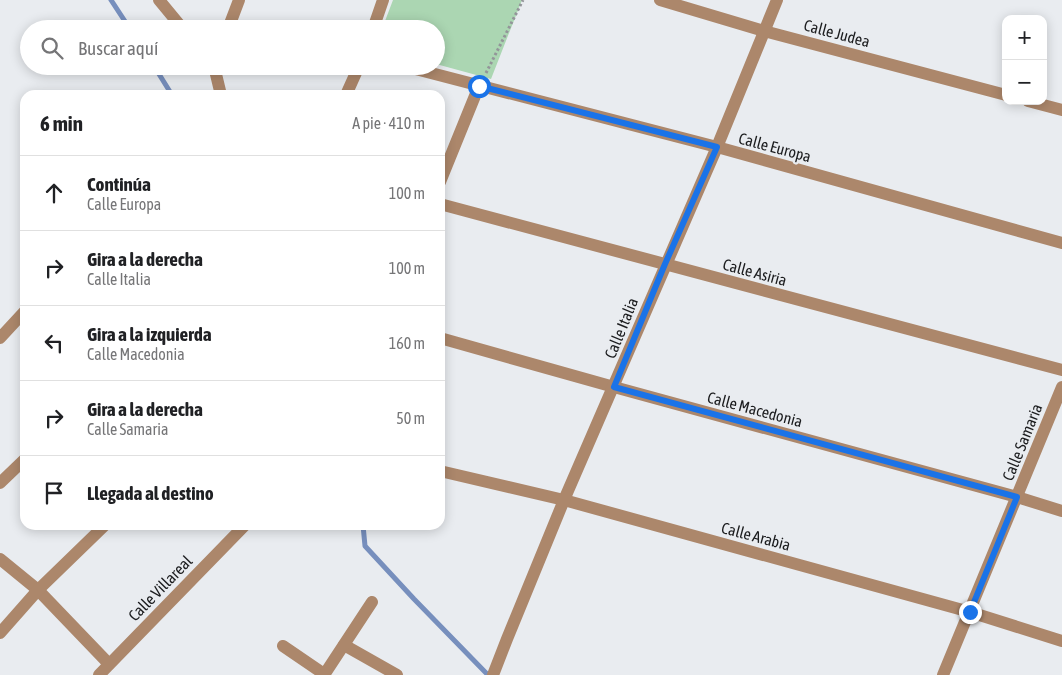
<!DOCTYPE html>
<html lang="es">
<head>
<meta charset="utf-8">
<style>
  :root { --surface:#fff; --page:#f2f2f2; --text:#202124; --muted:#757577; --line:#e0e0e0 }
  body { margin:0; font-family:"Asap Condensed",sans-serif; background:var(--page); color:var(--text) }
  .controls { position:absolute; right:15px; top:15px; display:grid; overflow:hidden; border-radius:10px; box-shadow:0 2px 12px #0003 }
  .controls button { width:45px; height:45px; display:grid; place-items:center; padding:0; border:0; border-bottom:1px solid var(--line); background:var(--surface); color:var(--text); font:25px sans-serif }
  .stop { position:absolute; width:15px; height:15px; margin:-11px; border:4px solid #1a73e8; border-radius:50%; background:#fff }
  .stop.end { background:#1a73e8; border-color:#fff; box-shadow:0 1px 5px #0008 }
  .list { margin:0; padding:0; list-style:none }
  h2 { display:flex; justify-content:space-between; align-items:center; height:65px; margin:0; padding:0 20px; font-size:21px }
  h2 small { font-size:16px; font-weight:400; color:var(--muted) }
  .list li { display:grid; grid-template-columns:32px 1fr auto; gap:15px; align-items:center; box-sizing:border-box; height:75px; padding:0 20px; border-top:1px solid var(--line) }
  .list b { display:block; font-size:19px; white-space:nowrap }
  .list p { margin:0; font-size:16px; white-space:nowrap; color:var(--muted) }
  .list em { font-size:16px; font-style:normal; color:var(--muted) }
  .icon { flex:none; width:28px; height:28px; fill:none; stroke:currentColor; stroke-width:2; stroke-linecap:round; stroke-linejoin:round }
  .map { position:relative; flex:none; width:1062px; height:675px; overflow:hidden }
  .search { position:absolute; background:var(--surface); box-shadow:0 2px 12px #0003; left:20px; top:20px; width:425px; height:55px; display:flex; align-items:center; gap:12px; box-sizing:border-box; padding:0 18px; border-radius:28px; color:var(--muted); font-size:19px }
  .panel { position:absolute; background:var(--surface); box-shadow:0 2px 12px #0003; left:20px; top:90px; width:425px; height:440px; border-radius:15px }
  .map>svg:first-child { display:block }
  .green { fill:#abd6b2 }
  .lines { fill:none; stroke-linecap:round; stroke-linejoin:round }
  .stream { stroke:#778fbd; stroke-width:5 }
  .path { stroke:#939599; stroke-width:3; stroke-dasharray:2.5 2.5; stroke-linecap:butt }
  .minor { stroke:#ac876b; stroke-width:12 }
  .route { stroke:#1a73e8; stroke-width:6 }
  .labels { text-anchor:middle; stroke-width:4.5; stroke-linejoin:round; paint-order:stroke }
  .street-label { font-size:16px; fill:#1b1c1e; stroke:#e9ecf0 }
</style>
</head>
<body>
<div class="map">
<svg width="1062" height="675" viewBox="0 0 1062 675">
  <rect width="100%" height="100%" fill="#e9ecf0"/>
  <polygon class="green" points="393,0 522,0 491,79 436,64 436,29 382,29"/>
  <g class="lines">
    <g class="stream">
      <polyline points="111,0 130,29"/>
      <polyline points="154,66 172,95"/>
      <polyline points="363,525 365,546 414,599 488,675"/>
    </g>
    <polyline class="path" points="486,73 523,0"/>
    <g class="minor">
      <polyline points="159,0 183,29"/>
      <polyline points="660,0 764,31 1006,95"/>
      <polyline points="228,29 239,0"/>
      <polyline points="373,29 383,0"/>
      <polyline points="214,66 221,95"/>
      <polyline points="404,66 717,147 1062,243"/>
      <polyline points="346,95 359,66"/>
      <polyline points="1028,101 1062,110"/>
      <polyline points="440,182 479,86"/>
      <polyline points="440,204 1062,370"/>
      <polyline points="0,338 25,311"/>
      <polyline points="440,338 614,387 1017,497 1062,511"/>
      <polyline points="440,471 564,500 970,612 1062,641"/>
      <polyline points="0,483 25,459"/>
      <polyline points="0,559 38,590 109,664"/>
      <polyline points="0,633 38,590 105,525"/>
      <polyline points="344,645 397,675"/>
      <polyline points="283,646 324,674"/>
      <polyline points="99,675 245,525"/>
      <polyline points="324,675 372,602"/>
      <polyline points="493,675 507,639 564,500 717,147 777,0"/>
      <polyline points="943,675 1062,387"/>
    </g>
  </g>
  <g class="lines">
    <polyline class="route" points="479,86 717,147 665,264 614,387 1017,497 970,612"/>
  </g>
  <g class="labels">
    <g class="street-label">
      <text transform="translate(837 33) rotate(15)" y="6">Calle Judea</text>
      <text transform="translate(775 147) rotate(15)" y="6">Calle Europa</text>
      <text transform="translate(755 272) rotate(15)" y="6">Calle Asiria</text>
      <text transform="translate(621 328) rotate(-68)" y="6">Calle Italia</text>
      <text transform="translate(755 409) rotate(15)" y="6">Calle Macedonia</text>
      <text transform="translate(1022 442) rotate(-68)" y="6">Calle Samaria</text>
      <text transform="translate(756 536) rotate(15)" y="6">Calle Arabia</text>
      <text transform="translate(160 588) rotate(-46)" y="6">Calle Villareal</text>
    </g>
  </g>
</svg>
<div class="controls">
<button>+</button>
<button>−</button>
</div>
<div class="stop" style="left:479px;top:86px"></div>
<div class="stop end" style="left:970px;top:612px"></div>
<div class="search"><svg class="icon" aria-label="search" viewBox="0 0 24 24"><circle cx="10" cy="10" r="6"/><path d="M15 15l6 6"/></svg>Buscar aquí</div>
<section class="panel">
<h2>6 min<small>A pie · 410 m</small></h2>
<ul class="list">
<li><svg class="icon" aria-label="ahead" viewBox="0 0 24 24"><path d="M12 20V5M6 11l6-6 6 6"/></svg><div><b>Continúa</b><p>Calle Europa</p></div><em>100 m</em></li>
<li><svg class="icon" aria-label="right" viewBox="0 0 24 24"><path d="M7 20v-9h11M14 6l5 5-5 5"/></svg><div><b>Gira a la derecha</b><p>Calle Italia</p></div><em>100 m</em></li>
<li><svg class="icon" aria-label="left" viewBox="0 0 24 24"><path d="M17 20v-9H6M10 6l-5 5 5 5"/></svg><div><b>Gira a la izquierda</b><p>Calle Macedonia</p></div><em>160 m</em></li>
<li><svg class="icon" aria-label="right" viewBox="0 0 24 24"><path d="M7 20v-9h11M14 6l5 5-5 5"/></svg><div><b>Gira a la derecha</b><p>Calle Samaria</p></div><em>50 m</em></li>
<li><svg class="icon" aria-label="arrive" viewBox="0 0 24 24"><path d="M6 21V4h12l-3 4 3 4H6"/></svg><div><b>Llegada al destino</b></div></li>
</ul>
</section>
</div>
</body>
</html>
